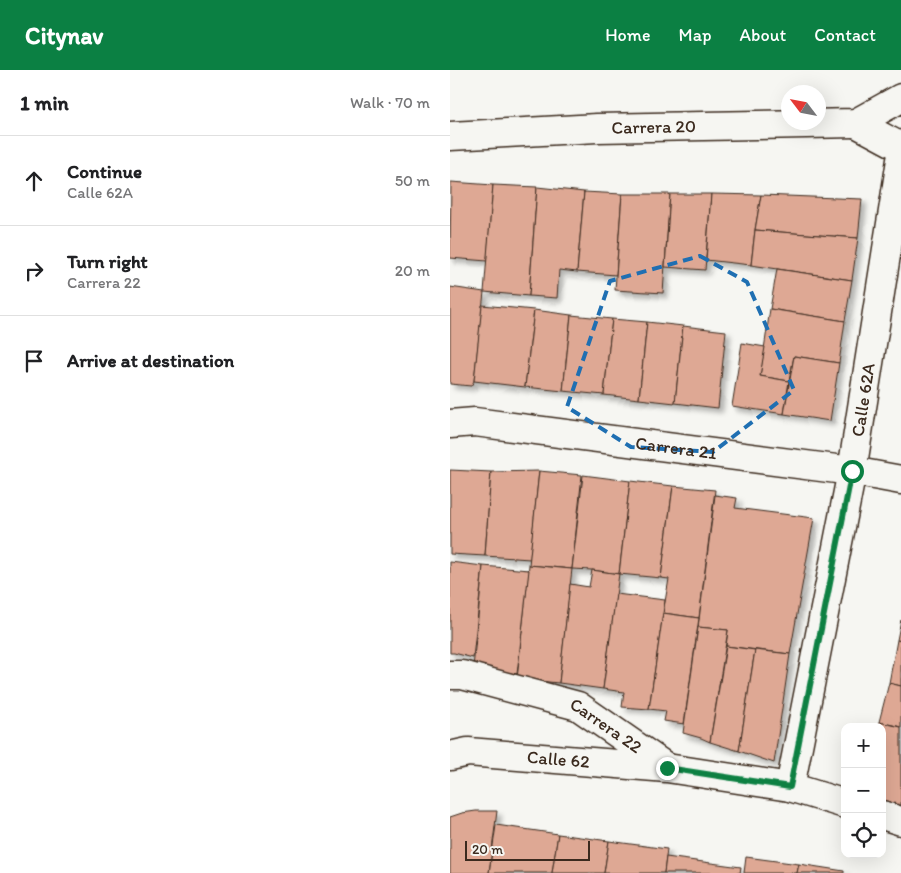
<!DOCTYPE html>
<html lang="en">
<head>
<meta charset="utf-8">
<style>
  :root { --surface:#fff; --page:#f2f2f2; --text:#202124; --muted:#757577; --line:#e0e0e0; --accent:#0b8043 }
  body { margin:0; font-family:Itim,sans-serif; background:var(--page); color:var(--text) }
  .controls { position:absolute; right:15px; bottom:15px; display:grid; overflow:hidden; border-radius:10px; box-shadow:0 5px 20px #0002 }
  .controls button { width:45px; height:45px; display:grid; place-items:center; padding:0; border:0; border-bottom:1px solid var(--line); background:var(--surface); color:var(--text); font:25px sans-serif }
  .compass { position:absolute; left:331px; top:15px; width:45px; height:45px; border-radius:50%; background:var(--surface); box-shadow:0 5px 20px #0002; rotate:302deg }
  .scale { position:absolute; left:15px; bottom:12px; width:125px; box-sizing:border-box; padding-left:5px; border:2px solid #3b2a1e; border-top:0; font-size:14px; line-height:18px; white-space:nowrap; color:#3b2a1e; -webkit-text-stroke:4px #f6f6f2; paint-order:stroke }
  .stop { position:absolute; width:15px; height:15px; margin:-11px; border:4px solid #0b8043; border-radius:50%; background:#fff }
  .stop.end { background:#0b8043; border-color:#fff; box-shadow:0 1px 5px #0008 }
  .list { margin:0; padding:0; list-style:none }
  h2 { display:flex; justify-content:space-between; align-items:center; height:65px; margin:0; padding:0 20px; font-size:21px }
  h2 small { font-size:16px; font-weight:400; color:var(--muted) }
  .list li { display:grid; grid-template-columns:32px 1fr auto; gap:15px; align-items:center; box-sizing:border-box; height:90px; padding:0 20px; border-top:1px solid var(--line) }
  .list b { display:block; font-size:19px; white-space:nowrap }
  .list p { margin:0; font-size:16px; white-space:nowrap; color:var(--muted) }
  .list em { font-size:16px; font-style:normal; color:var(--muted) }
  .icon { flex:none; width:28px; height:28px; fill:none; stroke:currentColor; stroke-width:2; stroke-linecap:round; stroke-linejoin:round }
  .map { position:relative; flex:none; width:451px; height:803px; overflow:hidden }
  header { display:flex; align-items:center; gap:30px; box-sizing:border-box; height:70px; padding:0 25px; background:var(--accent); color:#fff }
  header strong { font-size:24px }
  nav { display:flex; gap:28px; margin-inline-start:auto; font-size:18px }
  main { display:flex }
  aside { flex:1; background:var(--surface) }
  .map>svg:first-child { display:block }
  .building { fill:#dea894; stroke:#3b2a1e; filter:url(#shadow) }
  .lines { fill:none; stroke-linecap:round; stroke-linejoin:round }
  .minor-casing { stroke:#3b2a1e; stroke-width:31 }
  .minor { stroke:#f6f6f2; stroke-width:28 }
  .route { stroke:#0b8043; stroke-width:6 }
  .marked { fill:none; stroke:#1f6fb2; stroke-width:4; stroke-dasharray:10 6; stroke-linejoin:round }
  .labels { text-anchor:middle; stroke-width:4; stroke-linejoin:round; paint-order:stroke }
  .street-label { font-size:18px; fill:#3b2a1e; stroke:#f6f6f2 }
</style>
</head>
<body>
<header>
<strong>Citynav</strong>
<nav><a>Home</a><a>Map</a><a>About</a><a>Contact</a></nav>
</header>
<main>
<aside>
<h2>1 min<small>Walk · 70 m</small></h2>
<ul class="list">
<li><svg class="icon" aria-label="ahead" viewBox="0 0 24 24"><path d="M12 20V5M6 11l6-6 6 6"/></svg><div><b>Continue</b><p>Calle 62A</p></div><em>50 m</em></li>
<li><svg class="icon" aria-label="right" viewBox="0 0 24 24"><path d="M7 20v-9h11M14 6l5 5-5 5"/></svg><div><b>Turn right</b><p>Carrera 22</p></div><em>20 m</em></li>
<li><svg class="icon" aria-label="arrive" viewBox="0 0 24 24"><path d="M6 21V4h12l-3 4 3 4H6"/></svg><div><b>Arrive at destination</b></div></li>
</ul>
</aside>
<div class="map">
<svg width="451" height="803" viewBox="0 0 451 803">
  <defs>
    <filter id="shadow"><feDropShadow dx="4.5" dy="4.5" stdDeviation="2.5" flood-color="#0004"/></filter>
  </defs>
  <rect width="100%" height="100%" fill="#f6f6f2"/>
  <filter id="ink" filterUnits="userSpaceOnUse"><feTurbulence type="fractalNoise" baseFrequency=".02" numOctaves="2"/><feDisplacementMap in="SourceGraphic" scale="10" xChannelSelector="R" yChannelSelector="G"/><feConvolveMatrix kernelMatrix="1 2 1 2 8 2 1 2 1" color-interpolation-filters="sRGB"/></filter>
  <g filter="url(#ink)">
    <g class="building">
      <polygon points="1,112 43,115 37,191 0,188"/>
      <polygon points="43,115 87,117 79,226 34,222"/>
      <polygon points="87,117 134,122 127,202 109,200 107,228 79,226"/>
      <polygon points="134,122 172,124 166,205 127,202"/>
      <polygon points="172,124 220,124 213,223 165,220"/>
      <polygon points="220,124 261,124 255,200 215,197"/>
      <polygon points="261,124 311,125 305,160 301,195 256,190"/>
      <polygon points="311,125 412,129 408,168 305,160"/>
      <polygon points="305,160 408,168 402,210 301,195"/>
      <polygon points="327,199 402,210 395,251 320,239"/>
      <polygon points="0,217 34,222 24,311 21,316 0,314"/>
      <polygon points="32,235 84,240 75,317 24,311"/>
      <polygon points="320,239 395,251 389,293 344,286 339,311 310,306"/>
      <polygon points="84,240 121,245 113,321 75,317"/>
      <polygon points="121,245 162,249 154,325 113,321"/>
      <polygon points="162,249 197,252 189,329 154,325"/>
      <polygon points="197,252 233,256 225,333 189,329"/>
      <polygon points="233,256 276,261 268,338 225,333"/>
      <polygon points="292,273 315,277 310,306 339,311 334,344 282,336"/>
      <polygon points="344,286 389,293 380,351 334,344"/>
      <polygon points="0,400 41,402 35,486 0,484"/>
      <polygon points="89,401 80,489 35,486 41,402"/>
      <polygon points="89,401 132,405 122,499 79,495"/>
      <polygon points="133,405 180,411 169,504 142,500 122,499"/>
      <polygon points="180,411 223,416 211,508 169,504"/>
      <polygon points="223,416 265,420 249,548 213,543 219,509 211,508"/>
      <polygon points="265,425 287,428 285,438 364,448 340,584 276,576 278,560 248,557"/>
      <polygon points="0,492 33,496 23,588 4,583 0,583"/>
      <polygon points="79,495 122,499 109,613 67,609"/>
      <polygon points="33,496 79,500 67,604 23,598"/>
      <polygon points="142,500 169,504 153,619 109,613 120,514 139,517"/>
      <polygon points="166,524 215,530 199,639 172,637 174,622 153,619"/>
      <polygon points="213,543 249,548 234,654 214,651 216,641 199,639"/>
      <polygon points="451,550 451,571 447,570"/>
      <polygon points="248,557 278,560 260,672 251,668 233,663"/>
      <polygon points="447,570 451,571 451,616 439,613"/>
      <polygon points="276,576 305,580 289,681 260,672"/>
      <polygon points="305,580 340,584 324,693 289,681"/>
      <polygon points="439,613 451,616 451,657 429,652"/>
      <polygon points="429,652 451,657 451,737 432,733 432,657 427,657"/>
      <polygon points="26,741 47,741 39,803 0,803 0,747 12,743"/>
      <polygon points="46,755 108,764 102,803 39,803"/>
      <polygon points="108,764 159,771 154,803 102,803"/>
      <polygon points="159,771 217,779 214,803 154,803"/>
      <polygon points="216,787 291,797 290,803 214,803"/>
      <polygon points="296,787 349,794 347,803 294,803"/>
      <polygon points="349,794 394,801 394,803 347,803"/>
    </g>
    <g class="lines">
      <defs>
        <g id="minor">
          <polyline points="406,53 451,77"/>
          <path id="s1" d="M0,66L147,58L406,53L451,28"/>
          <path id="s2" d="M0,354L25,352L402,401L451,410"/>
          <path id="s3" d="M0,605H12L128,636L216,697"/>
          <path id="s4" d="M0,686L18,682L217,698L340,717L395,734"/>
          <path id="s5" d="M340,717L402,401L451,90"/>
          <polyline points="432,745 451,751"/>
        </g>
      </defs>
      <use href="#minor" class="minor-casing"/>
      <use href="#minor" class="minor"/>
    </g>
  </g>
  <g class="lines" filter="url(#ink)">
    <polyline class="route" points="217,698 340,717 402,401"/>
  </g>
  <path class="marked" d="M250,186L297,212L344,320L263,382L181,377L117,337L160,211Z"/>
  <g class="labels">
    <g class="street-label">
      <text dy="6" stroke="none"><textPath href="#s1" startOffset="204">Carrera 20</textPath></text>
      <text dy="6" stroke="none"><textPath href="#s5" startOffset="394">Calle 62A</textPath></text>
      <text dy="6" stroke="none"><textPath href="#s2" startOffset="228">Carrera 21</textPath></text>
      <text dy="6" stroke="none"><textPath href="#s3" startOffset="166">Carrera 22</textPath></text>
      <text dy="6" stroke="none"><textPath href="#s4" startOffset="109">Calle 62</textPath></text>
    </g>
  </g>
</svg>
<div class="controls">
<button>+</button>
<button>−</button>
<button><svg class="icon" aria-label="locate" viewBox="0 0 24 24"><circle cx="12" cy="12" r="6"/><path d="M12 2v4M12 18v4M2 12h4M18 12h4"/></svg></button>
</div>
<svg class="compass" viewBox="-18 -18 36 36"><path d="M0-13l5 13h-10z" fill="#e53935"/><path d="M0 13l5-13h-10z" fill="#757577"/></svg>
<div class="scale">20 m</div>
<div class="stop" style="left:402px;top:401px"></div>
<div class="stop end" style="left:217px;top:698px"></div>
</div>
</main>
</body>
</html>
